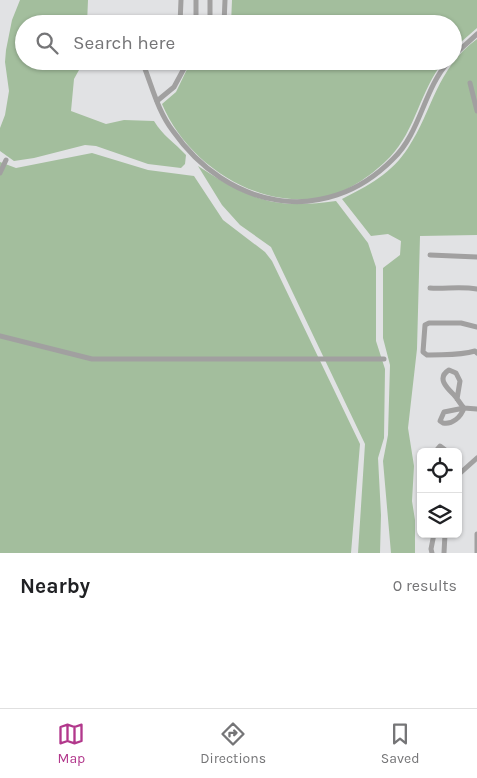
<!DOCTYPE html>
<html lang="en">
<head>
<meta charset="utf-8">
<style>
  :root { --surface:#fff; --page:#f6f6f6; --text:#202124; --muted:#757577; --line:#e0e0e0; --accent:#b2388c }
  body { margin:0; font-family:Karla,sans-serif; background:var(--page); color:var(--text) }
  .controls { position:absolute; right:15px; bottom:15px; display:grid; overflow:hidden; border-radius:8px; box-shadow:0 1px 4px #0004 }
  .controls button { width:45px; height:45px; display:grid; place-items:center; padding:0; border:0; border-bottom:1px solid var(--line); background:var(--surface); color:var(--text); font:25px sans-serif }
  .list { margin:0; padding:0; list-style:none }
  h2 { display:flex; justify-content:space-between; align-items:center; height:65px; margin:0; padding:0 20px; font-size:21px }
  h2 small { font-size:16px; font-weight:400; color:var(--muted) }
  .icon { flex:none; width:28px; height:28px; fill:none; stroke:currentColor; stroke-width:2; stroke-linecap:round; stroke-linejoin:round }
  .map { position:relative; flex:none; width:477px; height:553px; overflow:hidden }
  .search { position:absolute; background:var(--surface); box-shadow:0 1px 4px #0004; left:15px; right:15px; top:15px; height:55px; display:flex; align-items:center; gap:12px; box-sizing:border-box; padding:0 18px; border-radius:28px; color:var(--muted); font-size:19px }
  .sheet { height:155px; background:var(--surface) }
  nav { display:flex; justify-content:space-around; align-items:center; box-sizing:border-box; height:70px; border-top:1px solid var(--line); background:var(--surface); font-size:14px; color:var(--muted) }
  nav a { display:grid; justify-items:center; gap:2px }
  nav .on { color:var(--accent) }
  .map>svg:first-child { display:block }
  .forest { fill:#a3be9d }
  .lines { fill:none; stroke-linecap:round; stroke-linejoin:round }
  .minor { stroke:#a1a0a0; stroke-width:5 }
</style>
</head>
<body>
<div class="map">
<svg width="477" height="553" viewBox="0 0 477 553">
  <rect width="100%" height="100%" fill="#e1e2e4"/>
  <g class="forest">
    <path d="M20,0H88L87,24H24V61H81L79,70L74,79L71,111L106,124L124,120L154,121C163,136 174,142 186,155L185,164L181,168L148,164L96,146L85,145L34,158L14,161L0,151V128L5,115L9,91L5,62L6,50L12,20Z"/>
    <polygon points="232,0 477,0 477,28 453,49 453,24 231,24"/>
    <path d="M477,39V235L420,236L417,349L408,428L414,466L412,501L415,520V553H391L383,461L388,435L390,365L383,338V268L400,255L401,241L388,234L371,236L342,199C368,186 392,173 408,148C433,110 436,69 477,39Z"/>
    <path d="M197,61L206,68L213,67L219,61H444C420,90 416,130 390,157C376,172 348,192 329,196C262,213 188,166 162,104L176,92L190,63Z"/>
    <polygon points="92,153 148,170 194,176 223,220 265,252 272,261 360,444 351,553 0,553 0,162 16,168"/>
    <path d="M198,166C249,199 274,210 336,201L368,243L376,267V341L385,369L384,438L378,458L381,515L380,553H358L365,444L271,247L240,225L222,205Z"/>
  </g>
  <g class="lines">
    <g class="minor">
      <polyline points="196,0 196,24"/>
      <polyline points="180,24 181,0"/>
      <polyline points="210,24 210,0"/>
      <polyline points="224,24 225,0"/>
      <polyline points="453,56 477,34"/>
      <polyline points="201,61 207,64 213,61"/>
      <path d="M145,69C153,90 159,113 173,131C227,208 324,229 393,159C421,132 423,90 449,61"/>
      <polyline points="470,83 477,111"/>
      <polyline points="157,101 174,87 188,61"/>
      <polyline points="0,173 6,160"/>
      <polyline points="430,255 477,257"/>
      <path d="M430,288C446,289 461,286 477,289"/>
      <path d="M477,327L461,323H429L425,325L423,352L427,355C444,354 459,356 475,351L477,353"/>
      <polyline points="0,336 92,359 384,359"/>
      <path d="M457,399L460,381L456,373L449,370C436,378 447,388 454,395C458,399 460,404 464,408L477,409"/>
      <path d="M464,408C461,417 452,425 443,423L440,421L444,412Z"/>
      <polyline points="435,452 440,446 448,452"/>
      <polyline points="458,475 477,458"/>
      <polyline points="458,487 458,502"/>
      <polyline points="477,534 477,553"/>
      <polyline points="432,553 431,549 434,534"/>
      <polyline points="444,553 445,534"/>
    </g>
  </g>
</svg>
<div class="controls">
<button><svg class="icon" aria-label="locate" viewBox="0 0 24 24"><circle cx="12" cy="12" r="6"/><path d="M12 2v4M12 18v4M2 12h4M18 12h4"/></svg></button>
<button><svg class="icon" aria-label="layers" viewBox="0 0 24 24"><path d="M12 4l9 5-9 5-9-5zM3 14l9 5 9-5"/></svg></button>
</div>
<div class="search"><svg class="icon" aria-label="search" viewBox="0 0 24 24"><circle cx="10" cy="10" r="6"/><path d="M15 15l6 6"/></svg>Search here</div>
</div>
<section class="sheet">
<h2>Nearby<small>0 results</small></h2>
<ul class="list">
</ul>
</section>
<nav>
<a class="on"><svg class="icon" aria-label="map" viewBox="0 0 24 24"><path d="M3 6l6-2 6 2 6-2v14l-6 2-6-2-6 2zM9 4v14M15 6v14"/></svg>Map</a>
<a><svg class="icon" aria-label="directions" viewBox="0 0 24 24"><path d="M12 3l9 9-9 9-9-9zM9 14v-3h6M13 9l2 2-2 2"/></svg>Directions</a>
<a><svg class="icon" aria-label="saved" viewBox="0 0 24 24"><path d="M7 4h10v16l-5-4-5 4z"/></svg>Saved</a>
</nav>
</body>
</html>
